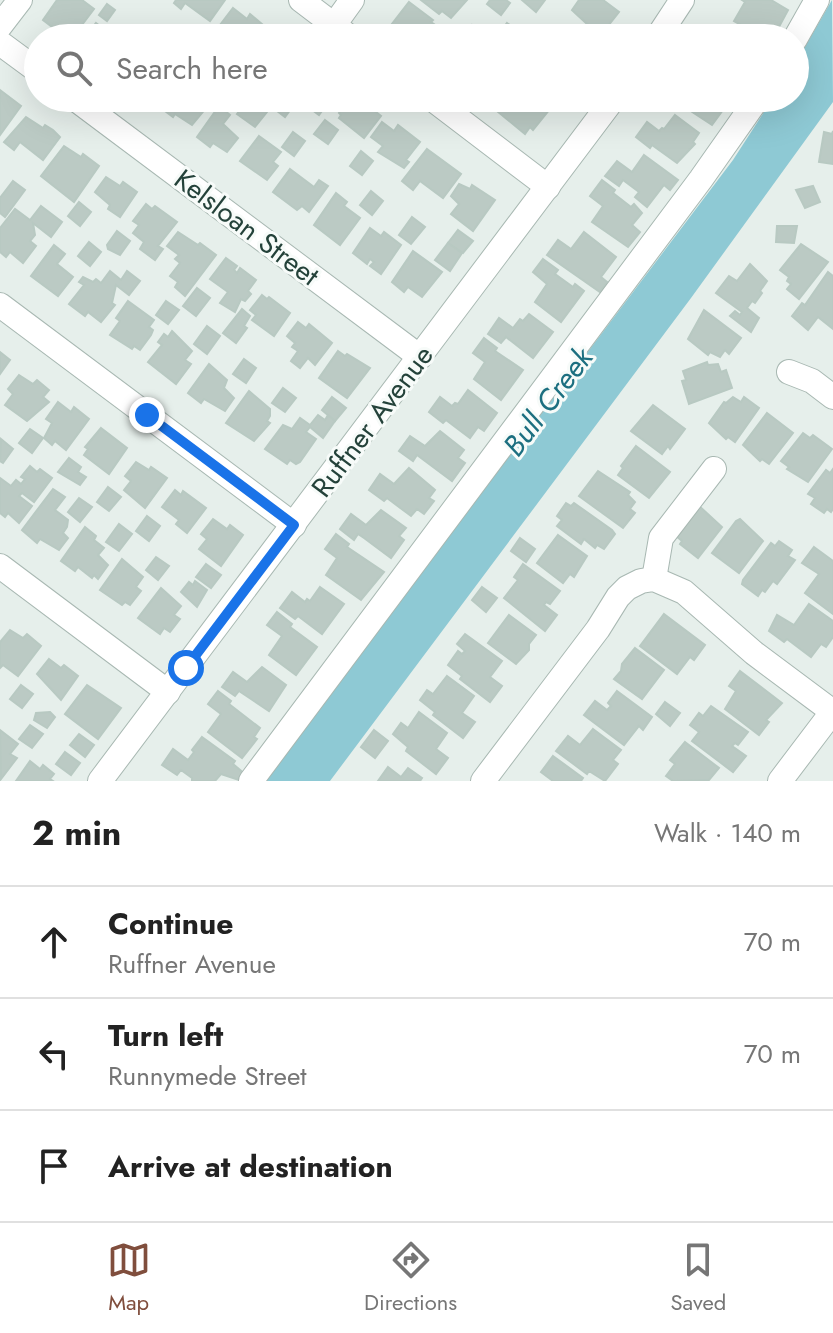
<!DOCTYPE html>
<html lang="en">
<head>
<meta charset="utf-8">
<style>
  :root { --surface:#fff; --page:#f2f2f2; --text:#222; --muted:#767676; --line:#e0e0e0; --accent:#804e3d }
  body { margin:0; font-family:Jost,sans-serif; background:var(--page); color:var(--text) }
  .stop { position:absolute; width:24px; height:24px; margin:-18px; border:6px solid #1a73e8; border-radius:50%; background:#fff }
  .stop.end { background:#1a73e8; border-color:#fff; box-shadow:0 2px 8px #0008 }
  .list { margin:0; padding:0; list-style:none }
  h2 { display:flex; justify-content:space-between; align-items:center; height:104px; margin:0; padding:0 32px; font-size:34px }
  h2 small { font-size:26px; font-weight:400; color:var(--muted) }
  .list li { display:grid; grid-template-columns:52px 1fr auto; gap:24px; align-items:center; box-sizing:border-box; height:112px; padding:0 32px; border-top:2px solid var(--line) }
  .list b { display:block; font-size:30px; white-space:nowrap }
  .list p { margin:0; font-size:26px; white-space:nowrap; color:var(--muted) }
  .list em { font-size:26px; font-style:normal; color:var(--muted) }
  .icon { flex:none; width:44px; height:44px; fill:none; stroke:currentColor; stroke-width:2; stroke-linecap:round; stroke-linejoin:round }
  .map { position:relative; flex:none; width:833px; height:781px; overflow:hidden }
  .search { position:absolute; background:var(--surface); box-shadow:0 8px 32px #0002; left:24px; right:24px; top:24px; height:88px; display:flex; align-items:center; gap:20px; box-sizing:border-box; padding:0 28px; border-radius:44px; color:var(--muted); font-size:30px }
  .sheet { height:440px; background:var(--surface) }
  nav { display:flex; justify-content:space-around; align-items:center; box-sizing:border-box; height:112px; border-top:2px solid var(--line); background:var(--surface); font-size:22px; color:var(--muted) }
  nav a { display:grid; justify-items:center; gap:4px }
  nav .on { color:var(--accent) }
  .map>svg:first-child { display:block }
  .water { fill:#8ec9d4 }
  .building { fill:#bbcac4; stroke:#b8c9c2; stroke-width:2 }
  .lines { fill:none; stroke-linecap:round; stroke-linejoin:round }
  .minor-casing { stroke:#a8b8b2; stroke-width:26 }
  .minor { stroke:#fff; stroke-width:24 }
  .route { stroke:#1a73e8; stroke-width:10 }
  .labels { text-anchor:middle; stroke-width:6; stroke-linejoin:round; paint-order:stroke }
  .street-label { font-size:28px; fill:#24423a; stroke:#f7fbf9 }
  .water-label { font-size:30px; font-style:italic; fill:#1c6f80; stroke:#f7fbf9 }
</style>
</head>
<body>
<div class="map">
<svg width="833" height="781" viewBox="0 0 833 781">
  <rect width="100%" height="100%" fill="#e6efeb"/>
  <polygon class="water" points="832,0 833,102 691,298 330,781 263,781 733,160 773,98 795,98 795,64"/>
  <g class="building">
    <polygon points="82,0 94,9 75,34 69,29 64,36 43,20 57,0"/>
    <polygon points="176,0 225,0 210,21 185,3 181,9 174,3"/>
    <polygon points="421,0 467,0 451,18 442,11 439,14"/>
    <polygon points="490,0 506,0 510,3 501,15 487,4"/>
    <polygon points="522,0 545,0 536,12"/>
    <polygon points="579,0 603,0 619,12 600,36 572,10"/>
    <polygon points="742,0 771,0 788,10 773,38 763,37 734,21 745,2"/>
    <polygon points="409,2 433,20 431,22 435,25 423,38 400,38 388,29"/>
    <polygon points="107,4 115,10 107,21 99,15"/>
    <polygon points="233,8 247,19 250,14 263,25 254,38 223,38 220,25"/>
    <polygon points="96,23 116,38 84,38"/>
    <polygon points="507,23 521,33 517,38 502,38 498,35"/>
    <polygon points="472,25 486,36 485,38 463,37"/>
    <polygon points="572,26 576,31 586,38 565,36"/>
    <polygon points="0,90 21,106 0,135"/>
    <polygon points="160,98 196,98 207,107 192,125 175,114 173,117 157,105"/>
    <polygon points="249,98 267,112 255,127 237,114"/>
    <polygon points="278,98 290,98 296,102 285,117 272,107"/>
    <polygon points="313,98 331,98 319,115 307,106"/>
    <polygon points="350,98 355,102 358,98 381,116 364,138 339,118 341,115 339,113"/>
    <polygon points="490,98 536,98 550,109 533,130 530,127 525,134 486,102"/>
    <polygon points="666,98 723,98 728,103 712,125 680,104 678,107"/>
    <polygon points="219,106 230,115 223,124 238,138 227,152 213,143 210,147 197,137"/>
    <polygon points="675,115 699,133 693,142 695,144 677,163 652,145 650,148 636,137 647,122 659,131 662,128 664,129"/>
    <polygon points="26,117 43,128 45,125 53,130 60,137 43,160 20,142 14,150 4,142"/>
    <polygon points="325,120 338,130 328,144 314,134"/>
    <polygon points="382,122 394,131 398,125 420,142 406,160 409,162 404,168 378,152 383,146 371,137"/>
    <polygon points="833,131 833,164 819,162 824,132 832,134"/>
    <polygon points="293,132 305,141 294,156 282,147"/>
    <polygon points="259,136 281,152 273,162 278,166 267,180 240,161"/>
    <polygon points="64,146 81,157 83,154 99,166 74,202 41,176"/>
    <polygon points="427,149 461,174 443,198 420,181 413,190 402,181"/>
    <polygon points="361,151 373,161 362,175 350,166"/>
    <polygon points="644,155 678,180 670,190 664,185 647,207 635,197 639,192 623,180 619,186 605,176 617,161 632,172"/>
    <polygon points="290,169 314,187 319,180 328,186 309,212 302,206 297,210 273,192"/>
    <polygon points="106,177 120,186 123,182 137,192 120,217 108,209 110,205 95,192"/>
    <polygon points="602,180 615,190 613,193 631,207 634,204 642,213 632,225 640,232 628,247 592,222 603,206 590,196"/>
    <polygon points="13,181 25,190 5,217 0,213 0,198"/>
    <polygon points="459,184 470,189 472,185 495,200 473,231 451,214 459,204 451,196"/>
    <polygon points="813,186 820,202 805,208 796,190"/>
    <polygon points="371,191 383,201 372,215 360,205"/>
    <polygon points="336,193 347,202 344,206 360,218 340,245 314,225"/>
    <polygon points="79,202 91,212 80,226 68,216"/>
    <polygon points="146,204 152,209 155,206 177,222 158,246 163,249 155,260 140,249 144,242 133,233 139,225 133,221"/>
    <polygon points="41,206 62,222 51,237 33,223 35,235 30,241 36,246 23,263 10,252 6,257 0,252 0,228 15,209 30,220"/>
    <polygon points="412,217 425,227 411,244 399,235"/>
    <polygon points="777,226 797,226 794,243 776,242"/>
    <polygon points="370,228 381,236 384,232 401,245 381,274 370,266 374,262 370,259 367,264 353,253"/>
    <polygon points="458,230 473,241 463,253 448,243"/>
    <polygon points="117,231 130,241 120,255 108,249 107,245"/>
    <polygon points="178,232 198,245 200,243 216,255 185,296 175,287 178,282 170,276 180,263 175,259 179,255 167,246"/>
    <polygon points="584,232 616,257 601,277 607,282 600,292 547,255 558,240 571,249"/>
    <polygon points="89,242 101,252 90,266 78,256"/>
    <polygon points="448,243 462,253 450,271 435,260"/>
    <polygon points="801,244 828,262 799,299 787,289 791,284 787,281 789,277 780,270"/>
    <polygon points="54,245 65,254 57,264 73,277 58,296 31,276"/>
    <polygon points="413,251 442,272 422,297 408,287 404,292 392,282"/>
    <polygon points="226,258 237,266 234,270 237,273 240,268 256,280 248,291 251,294 245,301 241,299 235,312 220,303 228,292 210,279"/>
    <polygon points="543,259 558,270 555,274 573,287 575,284 584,291 561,322 535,302 547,284 533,272"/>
    <polygon points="750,264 767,281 760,291 762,293 755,303 752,301 747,308 759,318 751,332 730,316 735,311 740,315 742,312 716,293 729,276 737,281"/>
    <polygon points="110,271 121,280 127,271 140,281 129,295 116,285 112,303 115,305 101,322 88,312 85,316 69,304 84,285 79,282 83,277 93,282 96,279 101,283"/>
    <polygon points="828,272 833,276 833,329 818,317 808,330 792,316 802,303 805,305"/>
    <polygon points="197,288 210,298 196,316 183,306"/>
    <polygon points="262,295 267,299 269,297 290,313 274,336 252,320 256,315 250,310"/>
    <polygon points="128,301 154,320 149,327 153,330 151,335 140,350 134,346 132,349 110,335 120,321 116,318"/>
    <polygon points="166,301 179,310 168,324 156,315"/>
    <polygon points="242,309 250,316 244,326 247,328 236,343 223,333"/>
    <polygon points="704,310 741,338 729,354 725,350 720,357 710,352 708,355 688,339"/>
    <polygon points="529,314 553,332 533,358 506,337 501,343 488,334 499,318 513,328 520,319 523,321"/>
    <polygon points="298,322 306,328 309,324 332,343 315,365 308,358 300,368 291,361 298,351 292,347 295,343 287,336"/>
    <polygon points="207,326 220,336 207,354 194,344"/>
    <polygon points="172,331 192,351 185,360 191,364 176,384 148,362 162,345 158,342 164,334 168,337"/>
    <polygon points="484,338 497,348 495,351 523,370 501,400 474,379 485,362 473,353"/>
    <polygon points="338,351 345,356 347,354 370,368 347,398 319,378"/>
    <polygon points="0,352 10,360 0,374"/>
    <polygon points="244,359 256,368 246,383 233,374"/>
    <polygon points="707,362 708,365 718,364 721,372 726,370 732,388 689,404 682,381 686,380 683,371"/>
    <polygon points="209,364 227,380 224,388 234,398 225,411 204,399 201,403 188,393"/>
    <polygon points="19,375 33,384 37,380 49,390 43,397 49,402 27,421 5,405 13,394 8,389"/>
    <polygon points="283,388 296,398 285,412 272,403"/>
    <polygon points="468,390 497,413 484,431 478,427 470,438 446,420 443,423 429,412 440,397 452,406 455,403 458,404"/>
    <polygon points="249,391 270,409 270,416 267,421 270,423 254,441 226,423"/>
    <polygon points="332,397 346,408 335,421 322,410"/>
    <polygon points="733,397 741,402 744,397 759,408 735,442 728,437 726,439 709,423 724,402 726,403"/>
    <polygon points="58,402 71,412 74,407 89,419 66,450 55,441 52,445 44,438 52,423 46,419"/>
    <polygon points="653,405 685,429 670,449 668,446 662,454 631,431"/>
    <polygon points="767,413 793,433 769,464 762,459 760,461 743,445"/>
    <polygon points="318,415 325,420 328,415 335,421 323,438 310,427 306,432 316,439 300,462 296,464 290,460 287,464 265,449 283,425 292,429 300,418 310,425"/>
    <polygon points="101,428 127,448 109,474 84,455 88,449 85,447"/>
    <polygon points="30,429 43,438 32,453 19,443"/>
    <polygon points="440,431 464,450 458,458 465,463 452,481 417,455 413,461 399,451 410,436 425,446"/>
    <polygon points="803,433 810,438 813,435 832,449 808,482 787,469 789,467 781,461"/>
    <polygon points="1,439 13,449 3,463 0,461"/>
    <polygon points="636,446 670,472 649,498 618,475 623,468 621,466"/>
    <polygon points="69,458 81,467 78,472 86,477 80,485 58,472"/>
    <polygon points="136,462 149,470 151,467 167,478 145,508 124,490 131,481 125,476"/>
    <polygon points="30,466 37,472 40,469 52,478 34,502 22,493 19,496 32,506 19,523 8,513 5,517 0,513 0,478 11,486 16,480 21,484 25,479 21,477"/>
    <polygon points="409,468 435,490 429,498 434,501 424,514 417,509 411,516 387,498 384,501 369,490 380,474 394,484"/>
    <polygon points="833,469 833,509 831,512 827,509 824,513 811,504 815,498 808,494 826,470 830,473"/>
    <polygon points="598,471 630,492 628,495 635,502 630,509 635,513 623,528 579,496"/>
    <polygon points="108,487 121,497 109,511 97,502"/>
    <polygon points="53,489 65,497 55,510 68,520 67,527 63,533 68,538 59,550 40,539 37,543 22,530"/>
    <polygon points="175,490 181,495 183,491 206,508 187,533 176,524 179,520 162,507"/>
    <polygon points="79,498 92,507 80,522 68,512"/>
    <polygon points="566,503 571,506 574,503 612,530 615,534 604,549 597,545 595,548 584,539 581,544 557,526 562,520 557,516"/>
    <polygon points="698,505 722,527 698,558 680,544 682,541 675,535"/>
    <polygon points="381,510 406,528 399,536 404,540 391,558 364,538 358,534 354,540 340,529 351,514 366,525"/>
    <polygon points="147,516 160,526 149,541 136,531"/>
    <polygon points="213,519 227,529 230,525 243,535 221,566 199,549 207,539 201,534"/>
    <polygon points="740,519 763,541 739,573 712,553 736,521"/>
    <polygon points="119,524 132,534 119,551 106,542"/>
    <polygon points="85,527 96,536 94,540 104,548 98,555 108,565 98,579 94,575 92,578 78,567 75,571 61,561"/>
    <polygon points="336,534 349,544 347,547 384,572 361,600 326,575 337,558 325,549"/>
    <polygon points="558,535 587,556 574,577 570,574 563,583 537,563"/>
    <polygon points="520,538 535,549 526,562 511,551"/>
    <polygon points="779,541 792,550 788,556 795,560 777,584 773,581 765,592 762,590 758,596 742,584 743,580 771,543 775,546"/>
    <polygon points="814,547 833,561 833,614 805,593 819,574 802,563"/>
    <polygon points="156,557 169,566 158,580 146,570"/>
    <polygon points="122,559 143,577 136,587 141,591 130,605 125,602 122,605 100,590"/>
    <polygon points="206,564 221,575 211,588 196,577"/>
    <polygon points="523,564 560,591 550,604 546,602 544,605 557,615 545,631 504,598 518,580 514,577"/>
    <polygon points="195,581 207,590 197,607 181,592 189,582 193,585"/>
    <polygon points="320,587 344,604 322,634 298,616 295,619 280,608 292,592 305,602 307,599 310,601"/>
    <polygon points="482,587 497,598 486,612 472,600"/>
    <polygon points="161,588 181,606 174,615 180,619 170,632 164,628 160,634 138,618"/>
    <polygon points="809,604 833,621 833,637 826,647 821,644 811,657 787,639 784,642 769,631 777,615 794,625"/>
    <polygon points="277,612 292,624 290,627 317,647 296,675 269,655 282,636 267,625"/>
    <polygon points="664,614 705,645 694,660 690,657 677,674 640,646"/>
    <polygon points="509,615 536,635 529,644 529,650 516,664 488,643"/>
    <polygon points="10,630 23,638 27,634 41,646 18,676 3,665 0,668 0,642"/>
    <polygon points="465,634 502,661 490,677 502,686 490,702 460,679 462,676 448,665 458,651 462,654 465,651 457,644"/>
    <polygon points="635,648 664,670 642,699 614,679 621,671 622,664"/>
    <polygon points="49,659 61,668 64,665 78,676 61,700 37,674"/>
    <polygon points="262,667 286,685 269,711 239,691 235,696 222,687 233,672 247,682"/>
    <polygon points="740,671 782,703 766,720 769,722 759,735 725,709 736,691 729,686"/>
    <polygon points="447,676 474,696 462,713 475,722 463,738 433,715 435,712 420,700 427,690 433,694"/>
    <polygon points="21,685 33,694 22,708 10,699"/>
    <polygon points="87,685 121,708 98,739 65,714"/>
    <polygon points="218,691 231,701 229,704 260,728 254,737 257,739 242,758 208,732 221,714 208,704"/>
    <polygon points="617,691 652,717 643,730 639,726 624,745 584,715 595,701 607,710 611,706 608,703"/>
    <polygon points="665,702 680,713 670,726 656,714"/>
    <polygon points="711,706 748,732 738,745 735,743 732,746 746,756 733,772 692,741 699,732 690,725 699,713 703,716"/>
    <polygon points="50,712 55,717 47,728 34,720 36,713"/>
    <polygon points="419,712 447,733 436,749 448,758 436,774 406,751 408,747 393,734 401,723 408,728"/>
    <polygon points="30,725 43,734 32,748 19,739"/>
    <polygon points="593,729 621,750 613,760 618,764 605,781 589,771 587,774 556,751 568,736 580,745"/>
    <polygon points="0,730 18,744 10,754 17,758 1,779"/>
    <polygon points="374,730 388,741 375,758 361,747"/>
    <polygon points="79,734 94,745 85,757 70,745"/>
    <polygon points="202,737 235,761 233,764 246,775 242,781 221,774 215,781 192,781 192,778 181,770 177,775 162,765 173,749 188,760 194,752 192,750"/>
    <polygon points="685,742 719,768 709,780 673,781 666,776 675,764 670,760"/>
    <polygon points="65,752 80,763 71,775 56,764"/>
    <polygon points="553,756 583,778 581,781 553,781 541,772"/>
    <polygon points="30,761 40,769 43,765 54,774 50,779 53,781 16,781"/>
    <polygon points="388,767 401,777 408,768 422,778 420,781 378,781"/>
  </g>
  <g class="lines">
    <defs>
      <g id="minor">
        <polyline points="301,0 351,38"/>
        <polyline points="334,25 352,0"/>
        <polyline points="0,26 20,0"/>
        <polyline points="657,38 682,0"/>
        <polyline points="795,39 817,0"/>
        <polyline points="0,43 38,71"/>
        <polyline points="74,98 420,357"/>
        <polyline points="431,98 548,187"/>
        <polyline points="0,305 294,525"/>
        <polyline points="789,372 812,381 833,397"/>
        <polyline points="0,566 168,692"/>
        <polyline points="654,579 661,538 714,469"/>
        <polyline points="100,781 614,98"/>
        <polyline points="251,781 701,179 758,98"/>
        <polyline points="483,781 598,629 618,597 627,588 641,581 654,579 684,592 754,653 833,712"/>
        <polyline points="780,781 833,711"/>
      </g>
    </defs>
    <use href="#minor" class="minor-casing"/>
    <use href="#minor" class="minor"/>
  </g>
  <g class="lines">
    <polyline class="route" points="147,415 294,525 186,668"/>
  </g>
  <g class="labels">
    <g class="street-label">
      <text transform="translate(247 227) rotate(37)" y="10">Kelsloan Street</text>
      <text transform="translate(372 421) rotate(-53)" y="10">Ruffner Avenue</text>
    </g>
    <g class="water-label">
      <text transform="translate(548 402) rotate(-53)" y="10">Bull Creek</text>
    </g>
  </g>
</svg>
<div class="stop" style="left:186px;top:668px"></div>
<div class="stop end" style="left:147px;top:415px"></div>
<div class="search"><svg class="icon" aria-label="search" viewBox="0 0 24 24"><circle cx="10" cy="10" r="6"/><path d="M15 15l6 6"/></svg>Search here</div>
</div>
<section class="sheet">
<h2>2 min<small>Walk · 140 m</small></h2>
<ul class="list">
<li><svg class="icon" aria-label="ahead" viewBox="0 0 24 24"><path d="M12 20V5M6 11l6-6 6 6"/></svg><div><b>Continue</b><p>Ruffner Avenue</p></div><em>70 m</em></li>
<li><svg class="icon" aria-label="left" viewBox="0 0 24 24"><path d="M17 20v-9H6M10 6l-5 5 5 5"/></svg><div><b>Turn left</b><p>Runnymede Street</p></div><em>70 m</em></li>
<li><svg class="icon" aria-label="arrive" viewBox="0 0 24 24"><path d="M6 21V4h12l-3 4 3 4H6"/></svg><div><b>Arrive at destination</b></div></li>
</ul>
</section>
<nav>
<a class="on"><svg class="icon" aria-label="map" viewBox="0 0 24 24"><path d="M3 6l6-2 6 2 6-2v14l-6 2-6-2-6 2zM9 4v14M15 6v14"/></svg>Map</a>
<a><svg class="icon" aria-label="directions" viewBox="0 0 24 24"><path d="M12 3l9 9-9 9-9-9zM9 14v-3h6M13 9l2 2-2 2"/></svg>Directions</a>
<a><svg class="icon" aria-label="saved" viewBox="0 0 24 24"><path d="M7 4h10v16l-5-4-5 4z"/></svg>Saved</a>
</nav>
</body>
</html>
